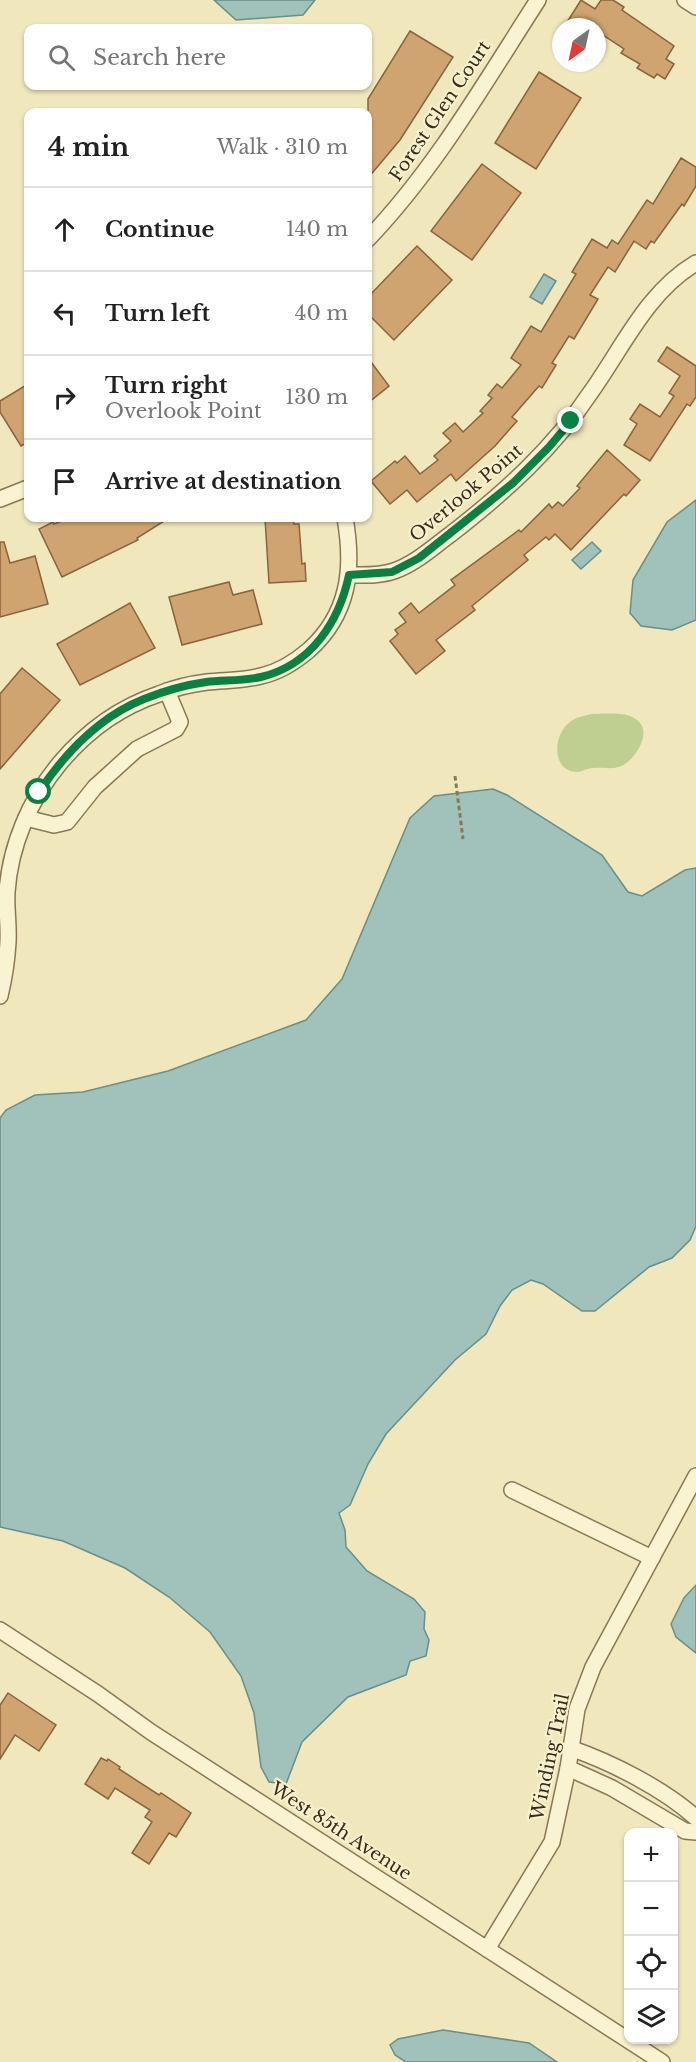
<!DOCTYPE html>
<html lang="en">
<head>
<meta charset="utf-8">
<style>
  :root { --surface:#fff; --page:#f6f6f6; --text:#222; --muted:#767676; --line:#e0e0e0 }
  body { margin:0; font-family:"Libre Baskerville",serif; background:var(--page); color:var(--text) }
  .controls { position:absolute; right:18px; bottom:18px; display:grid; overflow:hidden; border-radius:12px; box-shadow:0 2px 4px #0004 }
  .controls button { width:54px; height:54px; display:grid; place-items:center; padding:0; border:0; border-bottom:2px solid var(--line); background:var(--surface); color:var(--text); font:30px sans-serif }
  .compass { position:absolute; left:552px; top:18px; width:54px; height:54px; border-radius:50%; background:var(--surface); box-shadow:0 2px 4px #0004; rotate:213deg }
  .stop { position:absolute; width:18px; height:18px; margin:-14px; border:4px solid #0b8043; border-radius:50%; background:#fff }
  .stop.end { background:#0b8043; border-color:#fff; box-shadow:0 2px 6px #0008 }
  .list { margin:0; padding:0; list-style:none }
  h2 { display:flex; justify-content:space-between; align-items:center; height:78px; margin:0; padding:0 24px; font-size:26px }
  h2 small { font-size:20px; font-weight:400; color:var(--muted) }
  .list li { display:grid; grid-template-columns:39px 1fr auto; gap:18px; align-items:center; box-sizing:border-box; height:84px; padding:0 24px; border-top:2px solid var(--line) }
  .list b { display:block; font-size:22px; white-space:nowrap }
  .list p { margin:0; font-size:20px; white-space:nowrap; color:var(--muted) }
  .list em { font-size:20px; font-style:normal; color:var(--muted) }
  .icon { flex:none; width:33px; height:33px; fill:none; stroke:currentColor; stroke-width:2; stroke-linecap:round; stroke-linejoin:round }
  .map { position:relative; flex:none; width:696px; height:2062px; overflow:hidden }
  .search { position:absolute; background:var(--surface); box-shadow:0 2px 4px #0004; left:24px; top:24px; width:348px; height:66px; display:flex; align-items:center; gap:15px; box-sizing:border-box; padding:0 21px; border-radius:12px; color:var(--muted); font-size:22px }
  .panel { position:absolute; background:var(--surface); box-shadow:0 2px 4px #0004; left:24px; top:108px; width:348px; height:414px; border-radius:12px }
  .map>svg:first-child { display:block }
  .green { fill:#bfce91 }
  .water { fill:#a1c1bb; stroke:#688f8a; stroke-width:1.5 }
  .building { fill:#d0a471; stroke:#89633a; stroke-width:1.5 }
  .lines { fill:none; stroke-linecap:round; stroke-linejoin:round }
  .minor-casing { stroke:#897756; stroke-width:18 }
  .path { stroke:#897756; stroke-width:3; stroke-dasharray:4.5 3; stroke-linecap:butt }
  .minor { stroke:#faf3d1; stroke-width:15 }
  .route { stroke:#0b8043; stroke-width:8 }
  .labels { text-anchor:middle; stroke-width:4.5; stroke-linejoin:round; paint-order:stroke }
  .street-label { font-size:18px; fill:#372c1b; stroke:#f7f0cd }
</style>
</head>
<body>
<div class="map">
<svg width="696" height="2062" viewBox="0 0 696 2062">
  <rect width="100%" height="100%" fill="#f0e7bd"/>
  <path class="green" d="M591,714C603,714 622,712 632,717C652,726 642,747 631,759C618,772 609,767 593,768C587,768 582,772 576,772C550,770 554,733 570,722C576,717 584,716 591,714Z"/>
  <g class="water">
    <polygon points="214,0 315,0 303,15 236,20"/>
    <polygon points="544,274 556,281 542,304 530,297"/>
    <polygon points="696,500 696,620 672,630 641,626 630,613 633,580 667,522"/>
    <polygon points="592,542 601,551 581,569 572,560"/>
    <polygon points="493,789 507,795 602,855 628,892 642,896 685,870 696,868 696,1226 690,1240 672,1258 649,1267 595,1311 582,1311 543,1284 531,1280 512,1290 500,1306 486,1334 455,1360 386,1434 368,1464 350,1505 339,1513 345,1530 346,1547 367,1571 414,1599 425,1612 424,1629 429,1640 426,1656 410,1661 406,1675 348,1697 302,1742 286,1784 269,1782 261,1767 254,1713 241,1676 210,1632 169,1597 125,1568 63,1541 0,1527 0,1118 6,1110 35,1095 83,1092 168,1071 306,1020 342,979 410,818 434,796"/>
    <polygon points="696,1585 696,1653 676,1637 671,1624 684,1598"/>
    <polygon points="443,2030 529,2043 557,2062 406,2062 395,2055 390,2045 398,2039"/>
  </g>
  <g class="building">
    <polygon points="581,0 595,9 601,0 613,0 624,7 622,10 674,46 666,59 674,64 665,79 657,74 654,78 637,68 640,64 621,53 624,49 597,31 597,27 564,27"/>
    <polygon points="410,31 453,57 400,140 368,178 368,99"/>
    <polygon points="539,72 581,98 536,169 495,143"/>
    <polygon points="681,158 696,167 696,186 684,206 682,204 654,243 651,241 646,249 634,241 615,272 608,267 590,295 598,299 574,339 569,336 552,363 556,365 542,388 539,386 512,417 517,421 495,446 456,481 451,474 417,502 407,490 390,504 371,481 395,461 397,463 405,456 420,474 438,460 434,456 451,441 443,433 455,423 463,432 483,413 480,411 492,398 488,395 497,384 502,388 521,365 511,358 531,326 541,332 576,274 572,272 592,239 607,248 612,240 618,244 647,200 653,204"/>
    <polygon points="482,164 521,193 472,260 431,231"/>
    <polygon points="417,246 452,280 394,340 368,314 368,297"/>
    <polygon points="667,347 696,366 696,397 690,406 687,404 650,461 624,445 637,424 630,419 640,404 660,417 674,396 669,393 680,376 658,361"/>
    <polygon points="368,358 389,386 368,403"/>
    <polygon points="28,384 28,442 21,446 0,412 0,401"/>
    <polygon points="607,450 640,480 626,496 624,494 571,550 555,534 549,540 546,537 524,555 528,560 472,606 475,610 436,640 445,651 416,674 390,641 398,634 395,630 406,622 399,613 411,603 419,613 455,585 451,580 519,530 521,532 549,504 552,508 558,502 563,506 580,488 577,486"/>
    <polygon points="69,518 169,518 137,538 138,540 62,577 39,529 53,522 54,524"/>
    <polygon points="265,518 293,518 294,524 299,524 302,564 305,563 306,581 269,583"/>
    <polygon points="0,542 4,542 10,563 35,556 48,604 0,617"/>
    <polygon points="229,582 233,595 253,590 262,624 182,645 169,597"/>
    <polygon points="130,603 155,648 80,685 57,644"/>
    <polygon points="22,668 60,700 0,769 0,694"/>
    <polygon points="8,1693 56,1725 39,1751 15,1735 0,1759 0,1705"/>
    <polygon points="101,1758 107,1761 108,1759 120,1767 119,1769 159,1795 161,1793 191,1813 176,1837 169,1833 149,1864 132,1853 152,1822 145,1817 150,1810 115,1788 108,1799 85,1784"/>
  </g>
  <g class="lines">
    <defs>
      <g id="minor">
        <polyline points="685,0 696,7"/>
        <path d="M368,239C436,168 485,82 538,0"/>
        <polyline points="0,499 28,488"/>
        <path d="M349,575C363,575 380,576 394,571C415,564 433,547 451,534C505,492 553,449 591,392C623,347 647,292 696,263"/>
        <polyline points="26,818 54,825 67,822 95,787 137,749 176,729 180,722 167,691"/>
        <path d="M0,996C4,979 7,960 8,942C9,925 6,909 7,892C10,846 30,799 60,763C86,732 120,707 159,694C174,688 191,684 207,682C225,680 243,681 261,676C279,672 295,662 309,650C349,614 354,569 345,518"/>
        <polyline points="512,1490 652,1558"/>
        <polyline points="0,1630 98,1694 151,1732 662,2062"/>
        <path d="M570,1748C611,1762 664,1789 696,1818"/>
        <polyline points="568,1768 612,1788 685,1831 696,1832"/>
        <polyline points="487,1949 552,1842 568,1768 577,1709 593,1667 696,1476"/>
      </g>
    </defs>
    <use href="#minor" class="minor-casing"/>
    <polyline class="path" points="455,776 463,839"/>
    <use href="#minor" class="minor"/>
  </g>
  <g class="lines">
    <path class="route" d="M39,792C65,753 99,717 144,699C164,691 185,685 206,682C224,680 243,681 261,677C311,665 339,622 349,575L392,572L419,558L513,483L549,447L571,421"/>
  </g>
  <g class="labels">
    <g class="street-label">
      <text transform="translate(440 111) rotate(-56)" y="6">Forest Glen Court</text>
      <text transform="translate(466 493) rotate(-40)" y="6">Overlook Point</text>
      <text transform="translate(550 1757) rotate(-78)" y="6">Winding Trail</text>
      <text transform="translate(341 1831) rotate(33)" y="6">West 85th Avenue</text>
    </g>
  </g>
</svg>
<div class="controls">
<button>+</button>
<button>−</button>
<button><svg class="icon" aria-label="locate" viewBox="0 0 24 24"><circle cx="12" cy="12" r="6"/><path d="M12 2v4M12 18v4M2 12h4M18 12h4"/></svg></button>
<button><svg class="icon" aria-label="layers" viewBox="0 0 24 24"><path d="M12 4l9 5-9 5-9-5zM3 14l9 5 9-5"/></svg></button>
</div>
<svg class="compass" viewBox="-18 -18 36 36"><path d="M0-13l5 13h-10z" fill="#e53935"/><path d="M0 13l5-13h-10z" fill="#767676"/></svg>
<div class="stop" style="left:39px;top:792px"></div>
<div class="stop end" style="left:571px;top:421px"></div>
<div class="search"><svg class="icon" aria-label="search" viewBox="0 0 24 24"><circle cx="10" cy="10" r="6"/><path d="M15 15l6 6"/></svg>Search here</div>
<section class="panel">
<h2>4 min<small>Walk · 310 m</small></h2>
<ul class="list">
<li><svg class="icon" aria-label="ahead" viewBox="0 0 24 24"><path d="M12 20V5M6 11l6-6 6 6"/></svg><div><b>Continue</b></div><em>140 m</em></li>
<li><svg class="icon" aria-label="left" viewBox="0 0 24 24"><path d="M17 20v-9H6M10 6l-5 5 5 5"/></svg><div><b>Turn left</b></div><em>40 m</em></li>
<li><svg class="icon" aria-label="right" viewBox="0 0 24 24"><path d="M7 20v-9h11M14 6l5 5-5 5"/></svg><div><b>Turn right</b><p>Overlook Point</p></div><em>130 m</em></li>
<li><svg class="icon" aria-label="arrive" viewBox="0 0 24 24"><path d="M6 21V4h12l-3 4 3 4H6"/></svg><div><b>Arrive at destination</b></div></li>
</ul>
</section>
</div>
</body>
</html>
